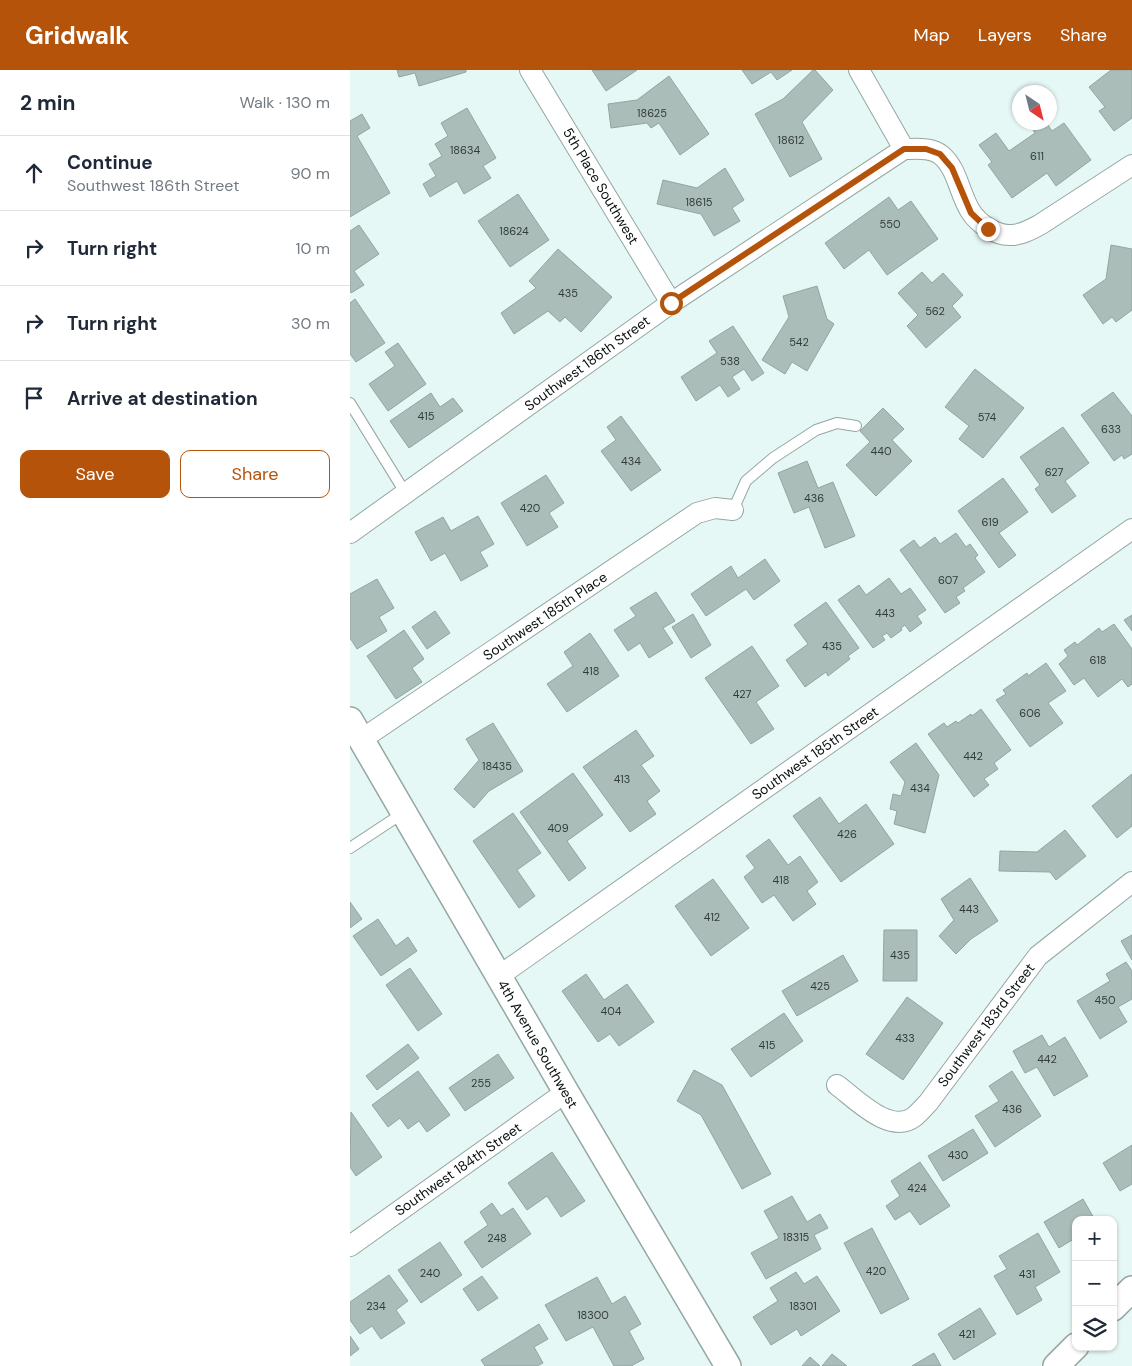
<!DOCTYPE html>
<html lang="en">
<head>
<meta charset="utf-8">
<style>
  :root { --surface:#fff; --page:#f6f6f7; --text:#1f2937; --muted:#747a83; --line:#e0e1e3; --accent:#b45309 }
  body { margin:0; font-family:"DM Sans",sans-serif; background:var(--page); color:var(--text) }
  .controls { position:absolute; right:15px; bottom:15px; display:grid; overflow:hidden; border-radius:10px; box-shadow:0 1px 4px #0004 }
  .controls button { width:45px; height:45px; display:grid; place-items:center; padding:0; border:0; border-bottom:1px solid var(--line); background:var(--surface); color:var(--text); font:25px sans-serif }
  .compass { position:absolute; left:662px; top:15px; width:45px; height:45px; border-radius:50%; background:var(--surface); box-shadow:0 1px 4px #0004; rotate:145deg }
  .stop { position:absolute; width:15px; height:15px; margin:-11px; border:4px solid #b45309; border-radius:50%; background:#fff }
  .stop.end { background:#b45309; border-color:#fff; box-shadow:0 1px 5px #0008 }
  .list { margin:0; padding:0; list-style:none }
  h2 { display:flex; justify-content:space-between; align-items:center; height:65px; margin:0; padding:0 20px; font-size:21px }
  h2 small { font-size:16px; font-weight:400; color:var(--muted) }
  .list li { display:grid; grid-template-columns:32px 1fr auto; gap:15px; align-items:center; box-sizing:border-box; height:75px; padding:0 20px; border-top:1px solid var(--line) }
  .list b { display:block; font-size:19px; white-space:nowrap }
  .list p { margin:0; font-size:16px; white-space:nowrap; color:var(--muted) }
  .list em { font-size:16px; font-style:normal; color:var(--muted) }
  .actions { display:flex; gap:10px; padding:15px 20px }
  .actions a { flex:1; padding:11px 0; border:1px solid var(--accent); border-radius:10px; text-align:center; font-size:18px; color:var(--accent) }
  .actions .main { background:var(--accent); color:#fff }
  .icon { flex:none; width:28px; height:28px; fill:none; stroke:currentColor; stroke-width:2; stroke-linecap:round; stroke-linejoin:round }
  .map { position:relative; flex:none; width:782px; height:1296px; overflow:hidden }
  header { display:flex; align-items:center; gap:30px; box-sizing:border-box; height:70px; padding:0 25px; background:var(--accent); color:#fff }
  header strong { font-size:24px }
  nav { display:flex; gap:28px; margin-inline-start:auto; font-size:18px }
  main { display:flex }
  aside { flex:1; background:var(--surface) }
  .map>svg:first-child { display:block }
  .building { fill:#aabdb9; stroke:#93a5a2 }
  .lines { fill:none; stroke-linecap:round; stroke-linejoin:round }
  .service-casing { stroke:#94a7a3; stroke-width:12 }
  .minor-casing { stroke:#94a7a3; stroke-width:22 }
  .tertiary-casing { stroke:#94a7a3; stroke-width:28 }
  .service { stroke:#fff; stroke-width:10 }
  .minor { stroke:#fff; stroke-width:20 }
  .tertiary { stroke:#fff; stroke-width:25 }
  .route { stroke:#b45309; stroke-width:6 }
  .labels { text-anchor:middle; stroke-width:5; stroke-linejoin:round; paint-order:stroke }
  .number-label { font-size:11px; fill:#313b3a }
  .street-label { font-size:14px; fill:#09100f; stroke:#fff }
</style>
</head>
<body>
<header>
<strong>Gridwalk</strong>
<nav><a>Map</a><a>Layers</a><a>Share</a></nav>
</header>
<main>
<aside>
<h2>2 min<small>Walk · 130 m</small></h2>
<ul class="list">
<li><svg class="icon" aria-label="ahead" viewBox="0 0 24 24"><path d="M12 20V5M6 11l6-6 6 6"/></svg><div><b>Continue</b><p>Southwest 186th Street</p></div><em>90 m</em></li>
<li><svg class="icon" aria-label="right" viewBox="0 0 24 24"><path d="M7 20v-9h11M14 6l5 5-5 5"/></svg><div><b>Turn right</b></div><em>10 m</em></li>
<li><svg class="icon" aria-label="right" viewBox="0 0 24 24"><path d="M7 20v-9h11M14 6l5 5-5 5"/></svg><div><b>Turn right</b></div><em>30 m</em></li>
<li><svg class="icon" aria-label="arrive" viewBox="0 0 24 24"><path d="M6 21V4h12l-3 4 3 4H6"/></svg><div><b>Arrive at destination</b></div></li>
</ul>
<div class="actions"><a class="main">Save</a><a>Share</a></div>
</aside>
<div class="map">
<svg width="782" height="1296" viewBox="0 0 782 1296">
  <rect width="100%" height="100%" fill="#e5f8f5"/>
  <g class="building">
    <polygon points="47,0 116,0 116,2 69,16 65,3 49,7"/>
    <polygon points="242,0 287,0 256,21"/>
    <polygon points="392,0 442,0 427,10 421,2 402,14"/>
    <polygon points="463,0 465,0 483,20 452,52 472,89 440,107 405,44 433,29"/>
    <polygon points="761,0 782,0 782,48 764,61 749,41 755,37 739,17"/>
    <polygon points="319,6 359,64 330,85 309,53 301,58 297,53 261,58 258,34 287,30"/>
    <polygon points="117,38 146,88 133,96 141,108 114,124 107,111 80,127 73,114 86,106 79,94 92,86 85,74 98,66 91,53"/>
    <polygon points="12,44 20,58 7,66 40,123 0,147 0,51"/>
    <polygon points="687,52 696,52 702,61 714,53 741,90 706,116 697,103 662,128 638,95 642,92 629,75 646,63 659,81 685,63 681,57"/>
    <polygon points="375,98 394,130 382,138 390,151 364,166 351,144 307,134 313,110 347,118"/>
    <polygon points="168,124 199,170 160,197 128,151"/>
    <polygon points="539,127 548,140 561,131 588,169 537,205 519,180 494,199 475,173"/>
    <polygon points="9,155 29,184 4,201 14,215 1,223 0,221 0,161"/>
    <polygon points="761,175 782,179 782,240 766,252 762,247 753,254 733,225 756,209"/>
    <polygon points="208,179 262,227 231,262 215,247 210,252 198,241 164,264 151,243 186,218 179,211"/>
    <polygon points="572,202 582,213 593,203 613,225 602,236 611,247 576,278 557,256 568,245 548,223"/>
    <polygon points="467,216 477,249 484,254 457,301 442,292 435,304 412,290 439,247 433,226"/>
    <polygon points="5,229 35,273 6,292 0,284 0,233"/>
    <polygon points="383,256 414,303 402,311 394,299 382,307 390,319 378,327 370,315 346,331 331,307 367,283 359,271"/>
    <polygon points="48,273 76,314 38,341 19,314 45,296 35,282"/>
    <polygon points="625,299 674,338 633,388 609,369 619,356 595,337"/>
    <polygon points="763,322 782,346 782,384 774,389 772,385 764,391 731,345"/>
    <polygon points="81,323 90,337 103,328 113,341 59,378 40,351"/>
    <polygon points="533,338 554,359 542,370 562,391 526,426 496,395 520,372 510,361"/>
    <polygon points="271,346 311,400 281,421 251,381 266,370 257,357"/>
    <polygon points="713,357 739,393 715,411 726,426 702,443 685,419 690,415 670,387"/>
    <polygon points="457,391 468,418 483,412 505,466 475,478 459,437 444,443 428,403"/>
    <polygon points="196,405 214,433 199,443 208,457 177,476 151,433"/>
    <polygon points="653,408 678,442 649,463 666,485 649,498 608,441"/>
    <polygon points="128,446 144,474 130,482 138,496 111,511 95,483 81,491 65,462 93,447 101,461"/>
    <polygon points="606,463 616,477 620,474 628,485 625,488 635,502 613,518 615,521 606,527 610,533 595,543 550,480 564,470 570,478 585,467 590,474"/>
    <polygon points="415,489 430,511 404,530 396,519 356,546 341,524 381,496 388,508"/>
    <polygon points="539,508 551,524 560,518 576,540 567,546 572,553 560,562 555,555 551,558 552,560 541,568 537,563 532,566 535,570 523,578 488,530 509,515 516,525"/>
    <polygon points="27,509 44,538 29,547 37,561 7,579 0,568 0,524"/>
    <polygon points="306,522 325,551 313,558 323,573 299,588 290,573 278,581 264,560 286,546 280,538"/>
    <polygon points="476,532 509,578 498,586 500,589 478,606 476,602 455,617 436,590 458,574 444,555"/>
    <polygon points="85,541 100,563 77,579 62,557"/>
    <polygon points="343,544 361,575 341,588 322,557"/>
    <polygon points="782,545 782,561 774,550"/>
    <polygon points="764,554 782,579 782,614 778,617 772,609 748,627 734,608 724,615 709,594 718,586 714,580 725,572 727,575 749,558 752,562"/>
    <polygon points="54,560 74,589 62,598 72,612 46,629 17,586"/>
    <polygon points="240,563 269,606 217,642 197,614 223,596 214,582"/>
    <polygon points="402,576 429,616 406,632 424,659 401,674 355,608"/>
    <polygon points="696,593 716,621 698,633 713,653 680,677 646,630 656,624 653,620 677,603 678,606"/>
    <polygon points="631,639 661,680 644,693 648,699 634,709 639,715 624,727 578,664 594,653 597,657 606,651 608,653 621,644 622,646"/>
    <polygon points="143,653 173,701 139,721 124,738 104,719 129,690 116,669"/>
    <polygon points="286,660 304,686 291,695 310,721 297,731 306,744 280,762 233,697"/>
    <polygon points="566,673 589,705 575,763 544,754 547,741 540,739 543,724 551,726 555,712 540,692"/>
    <polygon points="223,703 253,745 217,771 236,798 219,811 170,742"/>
    <polygon points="782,704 782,756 767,768 742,736"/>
    <polygon points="470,727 489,754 516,734 544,774 491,812 443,746"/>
    <polygon points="163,743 191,783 167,800 185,826 169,838 123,771"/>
    <polygon points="715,760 736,786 706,810 700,802 649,801 650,781 687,782"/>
    <polygon points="419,769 438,795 450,786 468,812 457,821 466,834 443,851 424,825 412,833 394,807 405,798 396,786"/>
    <polygon points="620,808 648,851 621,869 606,884 589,866 604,850 591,829"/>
    <polygon points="363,809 399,858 361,886 325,836"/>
    <polygon points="0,832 12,849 0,858"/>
    <polygon points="28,849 46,876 58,867 67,881 31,906 3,866"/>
    <polygon points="534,860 567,860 567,911 533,911"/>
    <polygon points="782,865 782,890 771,871"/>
    <polygon points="493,885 508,911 447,946 432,921"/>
    <polygon points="776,892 782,901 782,929 768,937 777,952 750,969 727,931 760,911 756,904"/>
    <polygon points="60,898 92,944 68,961 36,915"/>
    <polygon points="236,904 254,930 277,914 304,952 269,976 260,964 248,972 212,921"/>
    <polygon points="557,927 593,953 553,1010 516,984"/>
    <polygon points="434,943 453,971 401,1007 381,979"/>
    <polygon points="692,965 699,977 715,967 738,1006 704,1026 687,997 675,1003 663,981"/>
    <polygon points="58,974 69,988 27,1020 16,1006"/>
    <polygon points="148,984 164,1008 115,1041 99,1018"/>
    <polygon points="344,1000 372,1015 421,1104 392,1119 351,1045 327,1031"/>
    <polygon points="68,1001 100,1045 77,1062 69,1051 58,1059 50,1048 38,1057 22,1035"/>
    <polygon points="662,1001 691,1046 645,1077 625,1046 649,1031 639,1016"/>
    <polygon points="1,1042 32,1087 6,1106 0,1097"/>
    <polygon points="623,1059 638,1083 593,1111 578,1086"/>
    <polygon points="782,1075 782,1114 770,1121 753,1093"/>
    <polygon points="202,1082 235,1131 211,1147 197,1126 177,1140 158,1113"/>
    <polygon points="570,1092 600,1136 570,1155 560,1141 545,1150 536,1136 550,1126 541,1111"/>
    <polygon points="442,1126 457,1152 470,1144 478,1158 464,1165 471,1179 416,1209 401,1183 429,1168 414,1141"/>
    <polygon points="733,1129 745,1150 726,1150 726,1177 722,1170 709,1178 694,1152"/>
    <polygon points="142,1133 151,1146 163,1138 181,1164 132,1198 114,1172 138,1155 130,1142"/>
    <polygon points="522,1158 559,1229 531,1244 494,1173"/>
    <polygon points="688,1163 710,1202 685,1217 692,1230 667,1245 644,1206 657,1199 649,1186"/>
    <polygon points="90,1172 112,1205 71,1233 48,1200"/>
    <polygon points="446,1202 454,1214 467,1206 490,1241 451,1266 447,1259 421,1275 403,1247 428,1231 420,1218"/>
    <polygon points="39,1205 58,1231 46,1240 55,1253 31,1269 22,1256 10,1264 0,1250 0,1232"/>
    <polygon points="132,1206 148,1228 128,1241 113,1219"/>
    <polygon points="247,1207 262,1234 275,1226 291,1254 279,1261 294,1289 281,1296 264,1296 243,1257 216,1271 195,1235"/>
    <polygon points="630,1238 646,1264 604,1290 588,1264"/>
    <polygon points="189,1254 198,1269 184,1277 193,1293 187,1296 135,1296 131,1290"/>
    <polygon points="0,1266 9,1279 0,1286"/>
    <polygon points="584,1283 591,1296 562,1296"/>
    <polygon points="482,1284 497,1296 472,1296"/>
    <polygon points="460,1287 470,1296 452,1296"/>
  </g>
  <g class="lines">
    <defs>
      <g id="service">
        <polyline points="0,333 56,424"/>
        <polyline points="383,440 396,411 423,388 466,360 487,353 506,356"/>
        <polyline points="0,778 53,743"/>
      </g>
      <g id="minor">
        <polyline points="180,0 321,233"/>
        <polyline points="509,0 554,79"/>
        <path d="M554,79C566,79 581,77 591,85C608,99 609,124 621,142C628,153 645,165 659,165C670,166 682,159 691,154L782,95"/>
        <polyline points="0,463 321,233 554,79"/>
        <polyline points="12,669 347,443 365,438 383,440"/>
        <polyline points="149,906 782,459"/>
        <path d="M487,1015C506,1029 540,1065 564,1047C569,1043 574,1037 578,1033L688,886L782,812"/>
        <polyline points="0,1176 216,1022"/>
      </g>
      <g id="tertiary">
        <polyline points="0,650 216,1022 378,1296"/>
        <polyline points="763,1238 782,1219"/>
        <polyline points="706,1296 726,1276"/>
      </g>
    </defs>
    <use href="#service" class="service-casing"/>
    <use href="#minor" class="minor-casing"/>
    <use href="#tertiary" class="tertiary-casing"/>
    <use href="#service" class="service"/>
    <use href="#minor" class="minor"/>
    <use href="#tertiary" class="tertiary"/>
  </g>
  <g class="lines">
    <polyline class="route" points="321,233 554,79 576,79 590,84 602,98 621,143 638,159"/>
  </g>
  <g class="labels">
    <g class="number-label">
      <text x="302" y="47">18625</text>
      <text x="441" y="74">18612</text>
      <text x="115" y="84">18634</text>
      <text x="687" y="90">611</text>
      <text x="349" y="136">18615</text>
      <text x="540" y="158">550</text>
      <text x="164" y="165">18624</text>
      <text x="218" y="227">435</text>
      <text x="585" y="245">562</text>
      <text x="449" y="276">542</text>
      <text x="380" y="295">538</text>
      <text x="76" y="350">415</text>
      <text x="637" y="351">574</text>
      <text x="761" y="363">633</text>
      <text x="531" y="385">440</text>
      <text x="281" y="395">434</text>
      <text x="704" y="406">627</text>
      <text x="464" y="432">436</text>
      <text x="180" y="442">420</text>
      <text x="640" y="456">619</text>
      <text x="598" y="514">607</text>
      <text x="535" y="547">443</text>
      <text x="482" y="580">435</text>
      <text x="748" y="594">618</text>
      <text x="241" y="605">418</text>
      <text x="392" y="628">427</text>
      <text x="680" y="647">606</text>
      <text x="623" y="690">442</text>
      <text x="147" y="700">18435</text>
      <text x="272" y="713">413</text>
      <text x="570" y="722">434</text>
      <text x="208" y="762">409</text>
      <text x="497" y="768">426</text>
      <text x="431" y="814">418</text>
      <text x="619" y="843">443</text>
      <text x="362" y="851">412</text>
      <text x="550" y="889">435</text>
      <text x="470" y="920">425</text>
      <text x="755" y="934">450</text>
      <text x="261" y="945">404</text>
      <text x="555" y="972">433</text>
      <text x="417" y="979">415</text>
      <text x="697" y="993">442</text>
      <text x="131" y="1017">255</text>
      <text x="662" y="1043">436</text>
      <text x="608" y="1089">430</text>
      <text x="567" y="1122">424</text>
      <text x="446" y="1171">18315</text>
      <text x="147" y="1172">248</text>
      <text x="526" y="1205">420</text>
      <text x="80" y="1207">240</text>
      <text x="677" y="1208">431</text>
      <text x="26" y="1240">234</text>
      <text x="453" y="1240">18301</text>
      <text x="243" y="1249">18300</text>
      <text x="617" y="1268">421</text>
    </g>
    <g class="street-label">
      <text transform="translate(251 116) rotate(59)" y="5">5th Place Southwest</text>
      <text transform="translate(237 293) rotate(-36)" y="5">Southwest 186th Street</text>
      <text transform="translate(195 546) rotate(-34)" y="5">Southwest 185th Place</text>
      <text transform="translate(465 683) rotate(-35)" y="5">Southwest 185th Street</text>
      <text transform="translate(636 955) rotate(-53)" y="5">Southwest 183rd Street</text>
      <text transform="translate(188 974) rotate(60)" y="5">4th Avenue Southwest</text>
      <text transform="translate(108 1099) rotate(-35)" y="5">Southwest 184th Street</text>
    </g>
  </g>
</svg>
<div class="controls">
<button>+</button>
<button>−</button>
<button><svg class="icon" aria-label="layers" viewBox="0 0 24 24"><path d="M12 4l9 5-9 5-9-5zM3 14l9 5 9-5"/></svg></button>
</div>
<svg class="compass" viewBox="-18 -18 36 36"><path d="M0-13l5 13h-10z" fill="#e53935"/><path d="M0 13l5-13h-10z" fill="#747a83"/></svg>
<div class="stop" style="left:321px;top:233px"></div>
<div class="stop end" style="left:638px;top:159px"></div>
</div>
</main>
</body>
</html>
